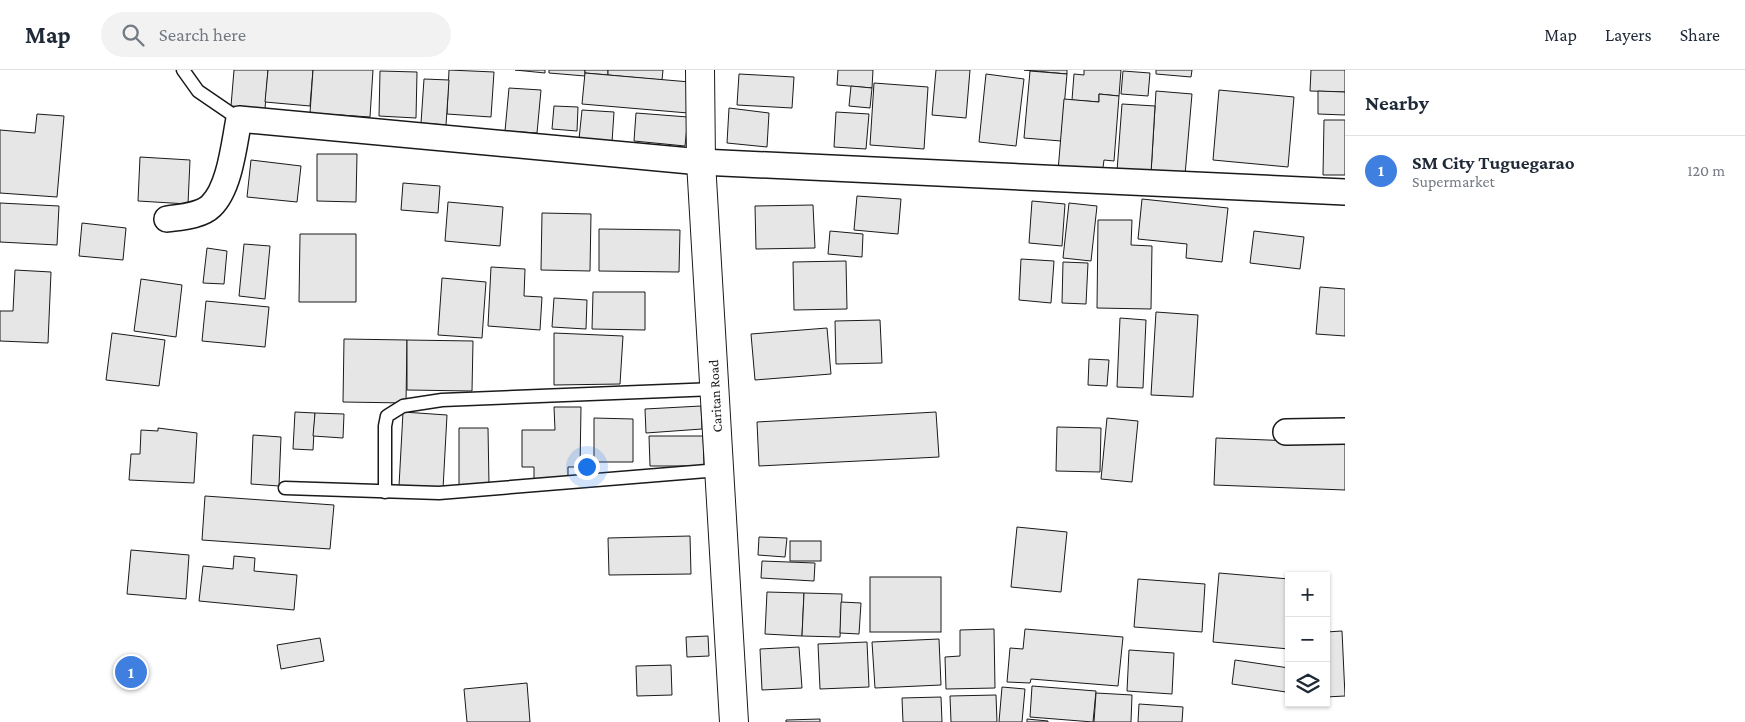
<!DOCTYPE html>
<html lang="en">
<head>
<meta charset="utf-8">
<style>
  :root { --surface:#fff; --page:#f2f2f3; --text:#1f2937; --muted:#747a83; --line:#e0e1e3; --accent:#c62828 }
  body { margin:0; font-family:"Crimson Pro",serif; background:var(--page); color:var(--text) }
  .controls { position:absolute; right:15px; bottom:15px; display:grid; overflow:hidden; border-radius:0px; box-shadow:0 1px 4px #0004 }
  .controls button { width:45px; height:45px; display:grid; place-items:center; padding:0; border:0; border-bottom:1px solid var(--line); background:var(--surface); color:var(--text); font:25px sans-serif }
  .you { position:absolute; left:586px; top:396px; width:18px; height:18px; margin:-12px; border:4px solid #fff; border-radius:50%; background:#1a73e8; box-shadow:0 0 0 8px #1a73e833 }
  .badge { display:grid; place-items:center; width:32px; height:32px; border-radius:50%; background:var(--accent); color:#fff; font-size:16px; font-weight:700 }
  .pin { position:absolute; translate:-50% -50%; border:2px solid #fff; box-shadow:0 1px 5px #0006 }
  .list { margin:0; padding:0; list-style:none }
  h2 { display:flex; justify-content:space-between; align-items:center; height:65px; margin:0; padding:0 20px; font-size:21px }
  h2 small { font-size:16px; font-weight:400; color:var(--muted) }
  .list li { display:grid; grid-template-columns:32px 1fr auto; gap:15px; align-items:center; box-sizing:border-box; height:70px; padding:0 20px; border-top:1px solid var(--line) }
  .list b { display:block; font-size:19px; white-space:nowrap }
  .list p { margin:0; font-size:16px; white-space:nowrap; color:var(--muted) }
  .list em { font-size:16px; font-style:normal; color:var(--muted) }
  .icon { flex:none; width:28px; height:28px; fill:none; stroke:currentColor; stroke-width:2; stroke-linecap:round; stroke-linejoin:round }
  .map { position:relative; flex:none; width:1345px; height:652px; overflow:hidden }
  header { display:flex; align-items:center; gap:30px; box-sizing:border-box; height:70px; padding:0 25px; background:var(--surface); border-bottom:1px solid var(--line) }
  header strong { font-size:24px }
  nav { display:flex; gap:28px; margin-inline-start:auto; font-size:18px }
  .search { width:350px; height:45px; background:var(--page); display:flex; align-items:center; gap:12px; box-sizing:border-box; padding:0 18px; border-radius:28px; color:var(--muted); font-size:19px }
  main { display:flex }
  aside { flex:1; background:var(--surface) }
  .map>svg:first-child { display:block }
  .building { fill:#e6e6e6; stroke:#1a1a1a }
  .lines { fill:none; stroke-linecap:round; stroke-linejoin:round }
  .service-casing { stroke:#1a1a1a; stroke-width:15 }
  .minor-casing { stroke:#1a1a1a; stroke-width:28 }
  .secondary-casing { stroke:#1a1a1a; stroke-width:30 }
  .service { stroke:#fff; stroke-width:12 }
  .minor { stroke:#fff; stroke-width:25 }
  .secondary { stroke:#fff; stroke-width:28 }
  .labels { text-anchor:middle; stroke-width:4; stroke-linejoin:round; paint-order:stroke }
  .street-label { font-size:14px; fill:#1a1a1a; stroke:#fff }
</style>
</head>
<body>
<header>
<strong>Map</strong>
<div class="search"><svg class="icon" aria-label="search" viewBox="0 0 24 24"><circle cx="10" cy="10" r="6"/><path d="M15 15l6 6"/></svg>Search here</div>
<nav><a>Map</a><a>Layers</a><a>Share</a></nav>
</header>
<main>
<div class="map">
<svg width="1345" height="652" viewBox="0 0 1345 652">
  <rect width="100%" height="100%" fill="#fff"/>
  <g class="building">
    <polygon points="234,0 268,0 265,39 231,36"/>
    <polygon points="268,0 313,0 310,36 265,32"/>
    <polygon points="313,0 373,0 370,47 310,43"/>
    <polygon points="449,0 494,2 491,47 447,44"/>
    <polygon points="515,0 545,0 545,3"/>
    <polygon points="549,0 585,0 585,6 549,3"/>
    <polygon points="585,0 608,0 608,5 585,3"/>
    <polygon points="608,0 663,0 662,10 608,5"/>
    <polygon points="838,0 873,0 872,18 837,15"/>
    <polygon points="936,0 970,0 966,48 932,45"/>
    <polygon points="1024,0 1067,0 1067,4"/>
    <polygon points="1084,0 1121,0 1119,26 1099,24 1099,32 1072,30 1074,4 1084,5"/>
    <polygon points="1156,0 1192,0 1191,7 1156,4"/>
    <polygon points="1311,0 1345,0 1345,22 1310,21"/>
    <polygon points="380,1 417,2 416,48 379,46"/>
    <polygon points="1030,1 1067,4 1061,71 1024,68"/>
    <polygon points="1123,1 1150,3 1148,26 1121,24"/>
    <polygon points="585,3 690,12 688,43 582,34"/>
    <polygon points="739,4 794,7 792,38 737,35"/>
    <polygon points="986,4 1024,9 1016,76 979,72"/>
    <polygon points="424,9 449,10 446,55 421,53"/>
    <polygon points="874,13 928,17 924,79 870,75"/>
    <polygon points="851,16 872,18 870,38 849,36"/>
    <polygon points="509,18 541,20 537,63 505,61"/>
    <polygon points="1219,20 1294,27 1288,97 1213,90"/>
    <polygon points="1156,21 1192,24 1185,105 1151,103"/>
    <polygon points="1318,21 1345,22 1345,45 1318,44"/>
    <polygon points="1099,24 1119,26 1114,91 1104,90 1102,105 1058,101 1064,29 1099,32"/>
    <polygon points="1122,34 1155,36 1151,103 1117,101"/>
    <polygon points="554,36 578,37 577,61 552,59"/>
    <polygon points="729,38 769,43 767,77 727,73"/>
    <polygon points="582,40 614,42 612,72 579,69"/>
    <polygon points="836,42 869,44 866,79 834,77"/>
    <polygon points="636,43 688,47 685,76 634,71"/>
    <polygon points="37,44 64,46 57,127 0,123 0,60 35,63"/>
    <polygon points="1324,50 1345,50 1345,105 1323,105"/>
    <polygon points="317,84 357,84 356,132 317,131"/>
    <polygon points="140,87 190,90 188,134 138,131"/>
    <polygon points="251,90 301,96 297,132 247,127"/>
    <polygon points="403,113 440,116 438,143 401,140"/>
    <polygon points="857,126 901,129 898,164 854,160"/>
    <polygon points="1142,129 1228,138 1222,192 1186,188 1187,174 1138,169"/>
    <polygon points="1032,131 1065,134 1062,176 1029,173"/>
    <polygon points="448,132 503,137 500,176 445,171"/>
    <polygon points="0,133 59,136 57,175 0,172"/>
    <polygon points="1069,133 1097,136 1091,191 1063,188"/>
    <polygon points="813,135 815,178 756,179 755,136"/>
    <polygon points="542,143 591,144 590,201 541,200"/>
    <polygon points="1098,150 1132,150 1131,175 1152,176 1151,239 1097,238"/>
    <polygon points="82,153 126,158 123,190 79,186"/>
    <polygon points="599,159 680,160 679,202 599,201"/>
    <polygon points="830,161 863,164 862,187 828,184"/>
    <polygon points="1254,161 1304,167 1300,199 1250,193"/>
    <polygon points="300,164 356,164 356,232 299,232"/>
    <polygon points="244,174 270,176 265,229 239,226"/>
    <polygon points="207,178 227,181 224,214 203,213"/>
    <polygon points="1021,189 1054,191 1051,233 1019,230"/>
    <polygon points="846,191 847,239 794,240 793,192"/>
    <polygon points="1063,192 1088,193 1086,234 1062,233"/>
    <polygon points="491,197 525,199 524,226 542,227 540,260 488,256"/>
    <polygon points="15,200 51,202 48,273 0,271 0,241 13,241"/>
    <polygon points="442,208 486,212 482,268 438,265"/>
    <polygon points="141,209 182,215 176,267 134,261"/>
    <polygon points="1320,217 1345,219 1345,266 1316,264"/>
    <polygon points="593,222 645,222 645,260 592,259"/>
    <polygon points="554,228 587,230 586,259 552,257"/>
    <polygon points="206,231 269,237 265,277 202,271"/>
    <polygon points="1156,242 1198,245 1193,327 1151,325"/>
    <polygon points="1120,248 1146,250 1143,318 1117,317"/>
    <polygon points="880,250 882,293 836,294 835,251"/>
    <polygon points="827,258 831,304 755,310 751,264"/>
    <polygon points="112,263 165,270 159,316 106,310"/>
    <polygon points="554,263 623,266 620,314 554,315"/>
    <polygon points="344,269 407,270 406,333 343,332"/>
    <polygon points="407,270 473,271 472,321 407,320"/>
    <polygon points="1089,289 1109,290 1107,316 1088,315"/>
    <polygon points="701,336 702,359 646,363 645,339"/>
    <polygon points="554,337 581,337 580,397 568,397 568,409 534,409 534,397 522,397 522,360 555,360"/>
    <polygon points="295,342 315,343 313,380 293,379"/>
    <polygon points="403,342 447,345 443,419 399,416"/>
    <polygon points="936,342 939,387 759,396 757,352"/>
    <polygon points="315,343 344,344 343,368 313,366"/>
    <polygon points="594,348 633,349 633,392 594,392"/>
    <polygon points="1107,348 1138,351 1132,412 1101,409"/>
    <polygon points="1057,357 1101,358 1100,402 1056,401"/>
    <polygon points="158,358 197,363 194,413 129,410 131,384 140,384 141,360 158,361"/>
    <polygon points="459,358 488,358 489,415 459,415"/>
    <polygon points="253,365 281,367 279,416 251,414"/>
    <polygon points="649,366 703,366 704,396 650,396"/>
    <polygon points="1216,368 1345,373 1345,420 1214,415"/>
    <polygon points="205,426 334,435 330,479 202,470"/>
    <polygon points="1017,457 1067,462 1061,522 1011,517"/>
    <polygon points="690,466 691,504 609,505 608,468"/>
    <polygon points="759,467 787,468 785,487 758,485"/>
    <rect x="790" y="471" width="31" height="20"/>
    <polygon points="131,480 189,485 186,529 127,524"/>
    <polygon points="234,486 255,488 254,501 297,505 294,540 199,531 203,496 233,499"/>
    <polygon points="762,491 815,493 814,511 761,508"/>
    <polygon points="1219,503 1289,509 1289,579 1213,572"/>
    <rect x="870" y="507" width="71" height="55"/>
    <polygon points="1138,509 1205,514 1202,562 1134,557"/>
    <polygon points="767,522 804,523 802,566 765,564"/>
    <polygon points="804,523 842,524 840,567 802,566"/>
    <polygon points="841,532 861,533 859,564 840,563"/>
    <polygon points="994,559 995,618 946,619 945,587 960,586 960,560"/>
    <polygon points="1025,559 1123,567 1118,616 1031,609 1030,613 1007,612 1010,578 1023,579"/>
    <polygon points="1342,561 1345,626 1326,627 1326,562"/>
    <polygon points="708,566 709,586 687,587 686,567"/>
    <polygon points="320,568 324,591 281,599 277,575"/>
    <polygon points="939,569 941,615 875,618 872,572"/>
    <polygon points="867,572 869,617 820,619 818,574"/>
    <polygon points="799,577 802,618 762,620 760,579"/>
    <polygon points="1129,580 1174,583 1172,624 1127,621"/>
    <polygon points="1235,590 1289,598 1286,622 1232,614"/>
    <polygon points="671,595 672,625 637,626 636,596"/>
    <polygon points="527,613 530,652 467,652 464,619"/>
    <polygon points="1032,616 1096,621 1093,652 1030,647"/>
    <polygon points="1002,617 1025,619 1022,652 999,652"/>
    <polygon points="1096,623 1132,625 1131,652 1094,652"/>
    <polygon points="996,625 997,652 951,652 950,626"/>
    <polygon points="941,627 942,652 903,652 902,628"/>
    <polygon points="1139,634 1183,637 1182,652 1138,652"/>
    <polygon points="820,649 820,652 786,652 786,650"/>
    <polygon points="1027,649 1048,651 1048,652 1027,652"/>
  </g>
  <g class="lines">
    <defs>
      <g id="service">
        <polyline points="183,0 198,21 239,49"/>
        <polyline points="285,418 439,423 719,400"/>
        <polyline points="385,422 385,356 387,346 403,336 442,330 715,319"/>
      </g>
      <g id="minor">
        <path d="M167,149C181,147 201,146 211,136C230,118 234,74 239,49L701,92L1345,122"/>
        <polyline points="1286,362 1345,361"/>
      </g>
      <polyline id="secondary" points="700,0 701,92 734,652"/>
    </defs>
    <use href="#service" class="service-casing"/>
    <use href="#minor" class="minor-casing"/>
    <use href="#secondary" class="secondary-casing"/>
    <use href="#service" class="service"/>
    <use href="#minor" class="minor"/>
    <use href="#secondary" class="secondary"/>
  </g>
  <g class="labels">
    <g class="street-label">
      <text transform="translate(715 326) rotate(-93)" y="5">Caritan Road</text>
    </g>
  </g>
</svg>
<div class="controls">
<button>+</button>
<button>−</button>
<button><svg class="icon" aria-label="layers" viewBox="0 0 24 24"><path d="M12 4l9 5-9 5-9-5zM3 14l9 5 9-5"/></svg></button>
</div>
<div class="you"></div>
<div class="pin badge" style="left:131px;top:602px;background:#3f7fe0">1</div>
</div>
<aside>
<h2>Nearby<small></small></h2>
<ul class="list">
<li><span class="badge" style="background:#3f7fe0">1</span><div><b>SM City Tuguegarao</b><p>Supermarket</p></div><em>120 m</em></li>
</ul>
</aside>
</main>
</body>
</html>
